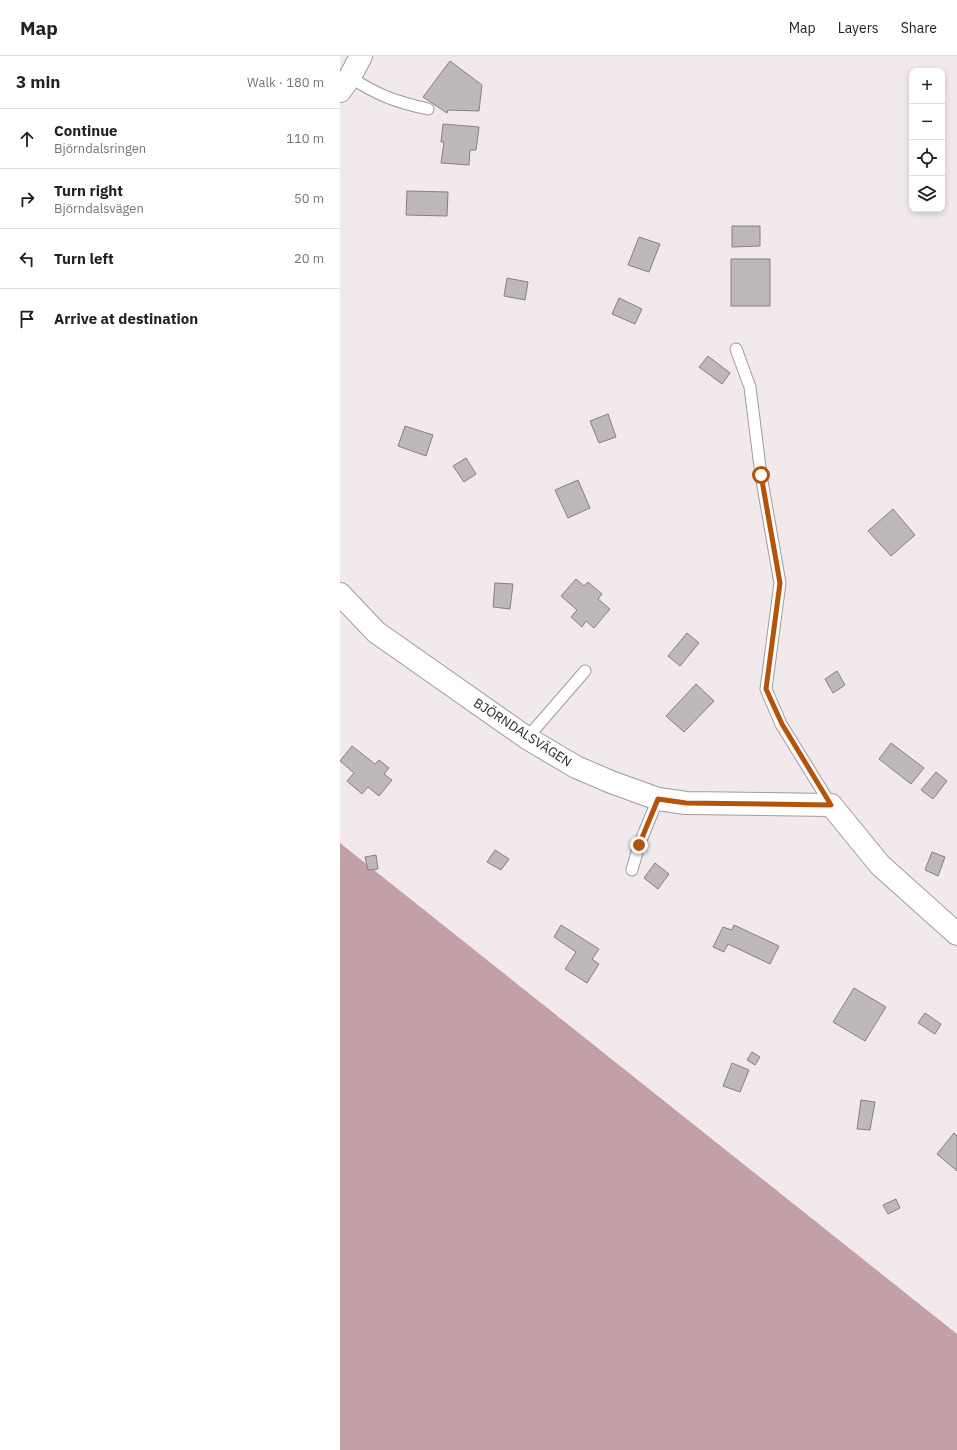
<!DOCTYPE html>
<html lang="en">
<head>
<meta charset="utf-8">
<style>
  :root { --surface:#fff; --page:#f6f6f6; --text:#202124; --muted:#757577; --line:#e0e0e0 }
  body { margin:0; font-family:"IBM Plex Sans",sans-serif; background:var(--page); color:var(--text) }
  .controls { position:absolute; right:12px; top:12px; display:grid; overflow:hidden; border-radius:8px; box-shadow:0 2px 6px #0003 }
  .controls button { width:36px; height:36px; display:grid; place-items:center; padding:0; border:0; border-bottom:1px solid var(--line); background:var(--surface); color:var(--text); font:20px sans-serif }
  .stop { position:absolute; width:12px; height:12px; margin:-9px; border:3px solid #b45309; border-radius:50%; background:#fff }
  .stop.end { background:#b45309; border-color:#fff; box-shadow:0 1px 4px #0008 }
  .list { margin:0; padding:0; list-style:none }
  h2 { display:flex; justify-content:space-between; align-items:center; height:52px; margin:0; padding:0 16px; font-size:17px }
  h2 small { font-size:13px; font-weight:400; color:var(--muted) }
  .list li { display:grid; grid-template-columns:26px 1fr auto; gap:12px; align-items:center; box-sizing:border-box; height:60px; padding:0 16px; border-top:1px solid var(--line) }
  .list b { display:block; font-size:15px; white-space:nowrap }
  .list p { margin:0; font-size:13px; white-space:nowrap; color:var(--muted) }
  .list em { font-size:13px; font-style:normal; color:var(--muted) }
  .icon { flex:none; width:22px; height:22px; fill:none; stroke:currentColor; stroke-width:2; stroke-linecap:round; stroke-linejoin:round }
  .map { position:relative; flex:none; width:617px; height:1394px; overflow:hidden }
  header { display:flex; align-items:center; gap:24px; box-sizing:border-box; height:56px; padding:0 20px; background:var(--surface); border-bottom:1px solid var(--line) }
  header strong { font-size:19px }
  nav { display:flex; gap:22px; margin-inline-start:auto; font-size:14px }
  main { display:flex }
  aside { flex:1; background:var(--surface) }
  .map>svg:first-child { display:block }
  .forest { fill:#c3a0a7 }
  .building { fill:#bfb8b9; stroke:#878082 }
  .lines { fill:none; stroke-linecap:round; stroke-linejoin:round }
  .lane-casing { stroke:#a29b9c; stroke-width:13 }
  .street-casing { stroke:#a29b9c; stroke-width:24 }
  .lane { stroke:#fff; stroke-width:11 }
  .street { stroke:#fff; stroke-width:22 }
  .route { stroke:#b45309; stroke-width:5 }
  .labels { text-anchor:middle; stroke-width:3; stroke-linejoin:round; paint-order:stroke }
  .street-label { font-size:13px; fill:#2a2828; stroke:#fff }
</style>
</head>
<body>
<header>
<strong>Map</strong>
<nav><a>Map</a><a>Layers</a><a>Share</a></nav>
</header>
<main>
<aside>
<h2>3 min<small>Walk · 180 m</small></h2>
<ul class="list">
<li><svg class="icon" aria-label="ahead" viewBox="0 0 24 24"><path d="M12 20V5M6 11l6-6 6 6"/></svg><div><b>Continue</b><p>Björndalsringen</p></div><em>110 m</em></li>
<li><svg class="icon" aria-label="right" viewBox="0 0 24 24"><path d="M7 20v-9h11M14 6l5 5-5 5"/></svg><div><b>Turn right</b><p>Björndalsvägen</p></div><em>50 m</em></li>
<li><svg class="icon" aria-label="left" viewBox="0 0 24 24"><path d="M17 20v-9H6M10 6l-5 5 5 5"/></svg><div><b>Turn left</b></div><em>20 m</em></li>
<li><svg class="icon" aria-label="arrive" viewBox="0 0 24 24"><path d="M6 21V4h12l-3 4 3 4H6"/></svg><div><b>Arrive at destination</b></div></li>
</ul>
</aside>
<div class="map">
<svg width="617" height="1394" viewBox="0 0 617 1394">
  <rect width="100%" height="100%" fill="#f1e9eb"/>
  <polygon class="forest" points="0,787 617,1278 617,1394 0,1394"/>
  <g class="building">
    <polygon points="110,5 142,29 139,55 108,54 107,57 83,41"/>
    <polygon points="103,68 139,71 136,94 130,94 129,109 101,107 104,86 101,86"/>
    <polygon points="67,135 108,136 107,160 66,159"/>
    <polygon points="392,170 420,170 420,190 392,191"/>
    <polygon points="299,181 320,188 309,216 288,209"/>
    <rect x="391" y="203" width="39" height="47"/>
    <polygon points="167,222 188,226 185,244 164,240"/>
    <polygon points="279,242 302,253 295,268 272,258"/>
    <polygon points="368,300 390,317 382,328 359,311"/>
    <polygon points="268,358 276,381 259,387 250,365"/>
    <polygon points="65,370 93,379 86,400 58,390"/>
    <polygon points="126,402 136,418 124,426 113,410"/>
    <polygon points="238,424 250,452 228,462 215,434"/>
    <polygon points="553,453 575,479 551,500 528,475"/>
    <polygon points="236,523 244,530 248,526 262,538 258,543 270,553 254,572 246,565 242,571 231,561 237,554 221,540"/>
    <polygon points="155,527 173,528 170,553 153,551"/>
    <polygon points="347,577 359,587 340,610 328,600"/>
    <polygon points="497,615 505,629 493,637 485,623"/>
    <polygon points="356,628 374,645 344,676 326,660"/>
    <polygon points="551,687 584,712 571,728 539,703"/>
    <polygon points="12,690 35,708 39,704 49,712 44,718 52,724 39,740 28,731 22,738 7,725 14,717 0,705"/>
    <polygon points="596,716 607,725 593,743 581,734"/>
    <polygon points="155,794 169,803 161,814 147,806"/>
    <polygon points="592,796 605,801 598,820 585,814"/>
    <polygon points="36,799 38,813 28,814 25,801"/>
    <polygon points="315,807 329,818 318,833 304,822"/>
    <polygon points="221,869 259,893 252,903 259,908 247,927 225,913 236,896 214,881"/>
    <polygon points="394,869 439,890 430,908 388,888 384,896 373,891 383,871 392,874"/>
    <polygon points="514,932 546,951 525,985 493,966"/>
    <polygon points="585,957 601,968 595,978 578,967"/>
    <polygon points="412,996 420,1001 415,1009 407,1004"/>
    <polygon points="392,1007 409,1014 400,1036 383,1030"/>
    <polygon points="521,1044 535,1046 530,1074 517,1073"/>
    <polygon points="614,1077 617,1080 617,1115 597,1098"/>
    <polygon points="556,1143 560,1152 548,1158 543,1149"/>
  </g>
  <g class="lines">
    <defs>
      <g id="lane">
        <path d="M10,21C37,39 56,46 88,53"/>
        <polyline points="396,293 410,331 421,419 440,527 426,633 441,668 491,749"/>
        <polyline points="187,682 245,615"/>
        <polyline points="292,814 299,789 318,743"/>
      </g>
      <g id="street">
        <polyline points="0,35 10,21 21,0"/>
        <polyline points="0,538 36,576 187,682 236,711 271,726 318,743 346,747 491,749 540,809 617,878"/>
      </g>
    </defs>
    <use href="#lane" class="lane-casing"/>
    <use href="#street" class="street-casing"/>
    <use href="#lane" class="lane"/>
    <use href="#street" class="street"/>
  </g>
  <g class="lines">
    <polyline class="route" points="299,789 318,743 346,747 491,749 442,668 426,633 440,527 421,419"/>
  </g>
  <g class="labels">
    <g class="street-label">
      <text transform="translate(183 676) rotate(33)" y="5">BJÖRNDALSVÄGEN</text>
    </g>
  </g>
</svg>
<div class="controls">
<button>+</button>
<button>−</button>
<button><svg class="icon" aria-label="locate" viewBox="0 0 24 24"><circle cx="12" cy="12" r="6"/><path d="M12 2v4M12 18v4M2 12h4M18 12h4"/></svg></button>
<button><svg class="icon" aria-label="layers" viewBox="0 0 24 24"><path d="M12 4l9 5-9 5-9-5zM3 14l9 5 9-5"/></svg></button>
</div>
<div class="stop" style="left:421px;top:419px"></div>
<div class="stop end" style="left:299px;top:789px"></div>
</div>
</main>
</body>
</html>
